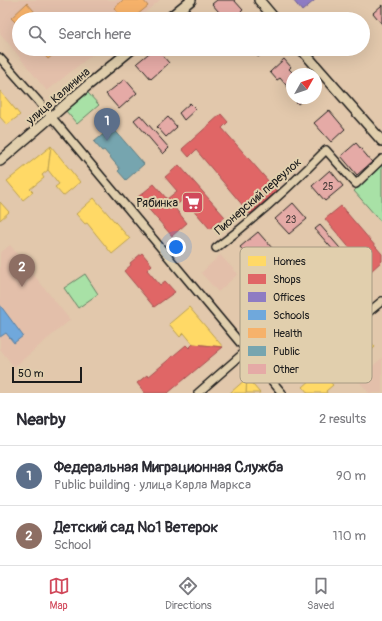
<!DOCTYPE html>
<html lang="en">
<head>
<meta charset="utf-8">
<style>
  :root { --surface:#fff; --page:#f7f7f7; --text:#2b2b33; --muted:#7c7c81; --line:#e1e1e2; --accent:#d1495b }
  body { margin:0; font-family:Pangolin,sans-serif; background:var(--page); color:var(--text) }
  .compass { position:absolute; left:286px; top:68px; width:36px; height:36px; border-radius:50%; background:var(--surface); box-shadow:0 4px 16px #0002; rotate:50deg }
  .scale { position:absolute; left:12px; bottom:10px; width:70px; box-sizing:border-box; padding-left:4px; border:2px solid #1c1c1c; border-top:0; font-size:11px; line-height:14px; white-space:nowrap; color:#1c1c1c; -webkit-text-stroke:3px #e1cfad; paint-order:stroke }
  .you { position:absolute; left:176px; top:247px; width:14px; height:14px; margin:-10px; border:3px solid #fff; border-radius:50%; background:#1a73e8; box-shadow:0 0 0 6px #1a73e833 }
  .badge { display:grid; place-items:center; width:26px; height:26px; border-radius:50%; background:var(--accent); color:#fff; font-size:13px; font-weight:700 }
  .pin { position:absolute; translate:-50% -33px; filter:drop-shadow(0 1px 2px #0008) }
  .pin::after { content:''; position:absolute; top:21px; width:14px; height:12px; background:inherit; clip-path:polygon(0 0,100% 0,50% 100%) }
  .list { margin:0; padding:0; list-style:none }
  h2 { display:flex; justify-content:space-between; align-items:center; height:52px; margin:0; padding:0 16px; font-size:17px }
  h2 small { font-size:13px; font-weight:400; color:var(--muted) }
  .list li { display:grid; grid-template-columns:26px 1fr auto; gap:12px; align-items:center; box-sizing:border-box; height:60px; padding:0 16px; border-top:1px solid var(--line) }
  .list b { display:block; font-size:15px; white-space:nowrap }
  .list p { margin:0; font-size:13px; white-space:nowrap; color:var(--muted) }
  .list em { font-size:13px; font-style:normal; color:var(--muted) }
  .icon { flex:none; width:22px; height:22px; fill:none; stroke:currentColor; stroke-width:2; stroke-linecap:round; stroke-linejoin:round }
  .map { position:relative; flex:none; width:382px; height:393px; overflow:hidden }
  .search { position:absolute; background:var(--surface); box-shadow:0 4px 16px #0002; left:12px; right:12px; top:12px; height:44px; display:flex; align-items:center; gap:10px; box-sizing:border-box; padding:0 14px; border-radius:22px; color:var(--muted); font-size:15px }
  .sheet { height:172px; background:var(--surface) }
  nav { display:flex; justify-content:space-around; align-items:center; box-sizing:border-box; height:56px; border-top:1px solid var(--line); background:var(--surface); font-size:11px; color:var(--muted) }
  nav a { display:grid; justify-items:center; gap:2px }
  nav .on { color:var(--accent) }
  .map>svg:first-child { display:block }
  .built { fill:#e3bfaa }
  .green { fill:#a8e1a6; stroke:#627e61 }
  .homes { fill:#ffd966; stroke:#bba050 }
  .shops { fill:#e06666; stroke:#a55050 }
  .offices { fill:#8e7cc3; stroke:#6c5f91 }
  .schools { fill:#6fa8dc; stroke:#567ea2 }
  .health { fill:#f6b26b; stroke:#b58553 }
  .public { fill:#76a5af; stroke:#5b7c83 }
  .building { fill:#e5aaa6; stroke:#1c1c1c }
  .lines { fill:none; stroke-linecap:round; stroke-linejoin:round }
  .minor-casing { stroke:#1c1c1c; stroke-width:10 }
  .tertiary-casing { stroke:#1c1c1c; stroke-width:12 }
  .minor { stroke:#e1cfad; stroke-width:7 }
  .tertiary { stroke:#e1cfad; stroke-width:9 }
  .labels { text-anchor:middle; stroke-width:4; stroke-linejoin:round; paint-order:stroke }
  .number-label { font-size:10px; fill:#4e403e }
  .street-label { font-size:12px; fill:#1c1c1c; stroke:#e1cfad }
  .poi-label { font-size:12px; fill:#1c1c1c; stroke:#e1cfad; text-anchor:end }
  .key { fill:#e1cfad; stroke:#a69982; stroke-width:1 }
  .key-label { font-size:11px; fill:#1c1c1c }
</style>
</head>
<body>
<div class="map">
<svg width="382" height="393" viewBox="0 0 382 393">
  <rect width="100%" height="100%" fill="#e2c8ac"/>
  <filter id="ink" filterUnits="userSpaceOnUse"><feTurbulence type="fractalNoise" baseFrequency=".025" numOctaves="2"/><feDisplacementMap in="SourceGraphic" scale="8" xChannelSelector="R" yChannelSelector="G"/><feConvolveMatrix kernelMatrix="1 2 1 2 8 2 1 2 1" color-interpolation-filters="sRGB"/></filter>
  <g filter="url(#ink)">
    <g class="built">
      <polygon points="0,0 160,0 137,19 19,19 19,49 99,49 47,91 0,33"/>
      <polygon points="10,245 70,320 14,367 0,349 0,253"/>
      <polygon points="220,255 238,274 218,292 201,273"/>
      <polygon points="382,358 382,393 369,393 357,379"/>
    </g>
    <g class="green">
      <polygon points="88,93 99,105 77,124 66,111"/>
      <polygon points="382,165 382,223 354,191"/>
      <polygon points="85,274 98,294 78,308 64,288"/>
    </g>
    <g class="homes">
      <polygon points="0,91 20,115 7,125 0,117"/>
      <polygon points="51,146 48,170 42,175 44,178 30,189 33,192 23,200 7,181"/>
      <polygon points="51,146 80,182 63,196 55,187 59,184 48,170"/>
      <polygon points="94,198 130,239 112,254 87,223 85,224 76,214"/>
      <polygon points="0,202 9,212 0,220"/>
      <polygon points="189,307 223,347 193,344 184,333 180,337 169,324"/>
      <polygon points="361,331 375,347 355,364 341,348"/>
      <polygon points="321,371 333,385 326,391 327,393 308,393 303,387"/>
      <polygon points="247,378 260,393 246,393"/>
      <polygon points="247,378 246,393 230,393"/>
    </g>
    <g class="shops">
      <polygon points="221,114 228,122 222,128 277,191 250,214 196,150 189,157 182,149"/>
      <polygon points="179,165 225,217 210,229 184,199 174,207 187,223 172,236 138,197 154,184 167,199 177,191 165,177"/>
      <polygon points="341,206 382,254 382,261 370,272 325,219"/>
      <polygon points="142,253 152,265 147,270 160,285 165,281 175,292 154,307 124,271 131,265 130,263"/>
      <polygon points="193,344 223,347 168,393 145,393 137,383 147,375 148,377 186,345 189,348"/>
    </g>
    <polygon class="offices" points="293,0 315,0 302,11"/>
    <polygon class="schools" points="0,305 23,336 14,343 6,333 0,337"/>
    <g class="health">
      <polygon points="123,0 143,0 148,6 132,19 123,19 114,8"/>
      <polygon points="27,3 41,19 19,19 19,26 11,18"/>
      <polygon points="39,49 60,49 48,59"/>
    </g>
    <polygon class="public" points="112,127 144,164 126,180 118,171 120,169 104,150 102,151 94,142"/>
    <g class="building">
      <polygon points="217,0 234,0 243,10 233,19 225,19 212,4"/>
      <polygon points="382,5 382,24 373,13"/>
      <polygon points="154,49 157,49 169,63 151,79 137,63"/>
      <polygon points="251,49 268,49 258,57"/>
      <polygon points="284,59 291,67 289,69 294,74 292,74 292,92 280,78 277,80 270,72"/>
      <polygon points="125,79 137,93 119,109 106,94"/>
      <polygon points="293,98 305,98 298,104"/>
      <polygon points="190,103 196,109 184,120 179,113"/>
      <polygon points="329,110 345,129 331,142 314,123"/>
      <polygon points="140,115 169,148 163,154 134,120"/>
      <polygon points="168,117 177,127 166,137 157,127"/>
      <polygon points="356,143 372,162 357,175 341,156"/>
      <polygon points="330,170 343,186 325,201 312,186"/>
      <polygon points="293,203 307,219 289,234 275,219"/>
      <polygon points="320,225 365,277 360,281 315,229"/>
      <polygon points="258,232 272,248 254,263 240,247"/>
    </g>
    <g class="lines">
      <defs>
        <g id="minor">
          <polyline points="0,58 39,102 282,393"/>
          <path d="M216,248C256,218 291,186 326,150L356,184L382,159"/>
          <polyline points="292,375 382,301"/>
          <polyline points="198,393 246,351"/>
        </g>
        <g id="tertiary">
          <polyline points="259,0 275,19"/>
          <polyline points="168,19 191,0"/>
          <polyline points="301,49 382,141"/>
          <polyline points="0,161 87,86 132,49"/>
        </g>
      </defs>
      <use href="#minor" class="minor-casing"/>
      <use href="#tertiary" class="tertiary-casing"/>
      <use href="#minor" class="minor"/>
      <use href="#tertiary" class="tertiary"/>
    </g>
  </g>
  <defs>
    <symbol id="supermarket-square" viewBox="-11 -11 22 22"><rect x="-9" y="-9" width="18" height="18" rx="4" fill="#d1495b" stroke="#e1cfad"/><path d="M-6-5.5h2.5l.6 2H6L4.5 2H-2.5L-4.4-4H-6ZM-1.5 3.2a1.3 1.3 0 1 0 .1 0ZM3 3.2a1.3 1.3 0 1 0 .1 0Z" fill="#fff"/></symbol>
  </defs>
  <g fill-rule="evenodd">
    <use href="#supermarket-square" x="180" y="190" width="25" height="25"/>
  </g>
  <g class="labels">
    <g class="number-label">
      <text x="328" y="190">25</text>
      <text x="291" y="223">23</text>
    </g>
    <g class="street-label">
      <text transform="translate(58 96) rotate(-41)" y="4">улица Калинина</text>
      <text transform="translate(258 196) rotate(-41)" y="4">Пионерский переулок</text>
    </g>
    <g class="poi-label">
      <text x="178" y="207">Рябинка</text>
    </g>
  </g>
  <rect x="240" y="247" width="132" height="136" rx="6" class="key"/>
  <rect x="248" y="256" width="18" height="10" fill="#ffd966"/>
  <rect x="248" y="274" width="18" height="10" fill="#e06666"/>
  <rect x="248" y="292" width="18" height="10" fill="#8e7cc3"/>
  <rect x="248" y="310" width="18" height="10" fill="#6fa8dc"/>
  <rect x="248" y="328" width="18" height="10" fill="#f6b26b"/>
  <rect x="248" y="346" width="18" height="10" fill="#76a5af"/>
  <rect x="248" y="364" width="18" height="10" fill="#e5aaa6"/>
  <g class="key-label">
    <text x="273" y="265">Homes</text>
    <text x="273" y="283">Shops</text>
    <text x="273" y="301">Offices</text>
    <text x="273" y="319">Schools</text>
    <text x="273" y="337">Health</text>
    <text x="273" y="355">Public</text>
    <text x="273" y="373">Other</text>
  </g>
</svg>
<svg class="compass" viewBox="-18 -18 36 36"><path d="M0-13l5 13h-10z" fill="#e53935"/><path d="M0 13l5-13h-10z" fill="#7c7c81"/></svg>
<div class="scale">50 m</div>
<div class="you"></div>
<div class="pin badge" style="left:107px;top:141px;background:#5c6f8a">1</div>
<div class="pin badge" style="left:22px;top:287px;background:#8d6e63">2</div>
<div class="search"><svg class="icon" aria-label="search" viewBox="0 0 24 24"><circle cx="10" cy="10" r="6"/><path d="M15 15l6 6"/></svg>Search here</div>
</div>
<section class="sheet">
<h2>Nearby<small>2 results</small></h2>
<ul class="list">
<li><span class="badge" style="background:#5c6f8a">1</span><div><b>Федеральная Миграционная Служба</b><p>Public building · улица Карла Маркса</p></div><em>90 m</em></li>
<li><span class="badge" style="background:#8d6e63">2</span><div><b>Детский сад №1 Ветерок</b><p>School</p></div><em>110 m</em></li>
</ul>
</section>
<nav>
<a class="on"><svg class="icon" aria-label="map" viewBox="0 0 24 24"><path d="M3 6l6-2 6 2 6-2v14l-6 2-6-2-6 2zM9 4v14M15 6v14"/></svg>Map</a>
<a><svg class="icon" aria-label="directions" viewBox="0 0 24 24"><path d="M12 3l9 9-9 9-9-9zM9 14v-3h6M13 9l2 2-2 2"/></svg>Directions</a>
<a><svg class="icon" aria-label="saved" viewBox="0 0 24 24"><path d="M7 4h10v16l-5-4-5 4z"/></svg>Saved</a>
</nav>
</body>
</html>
